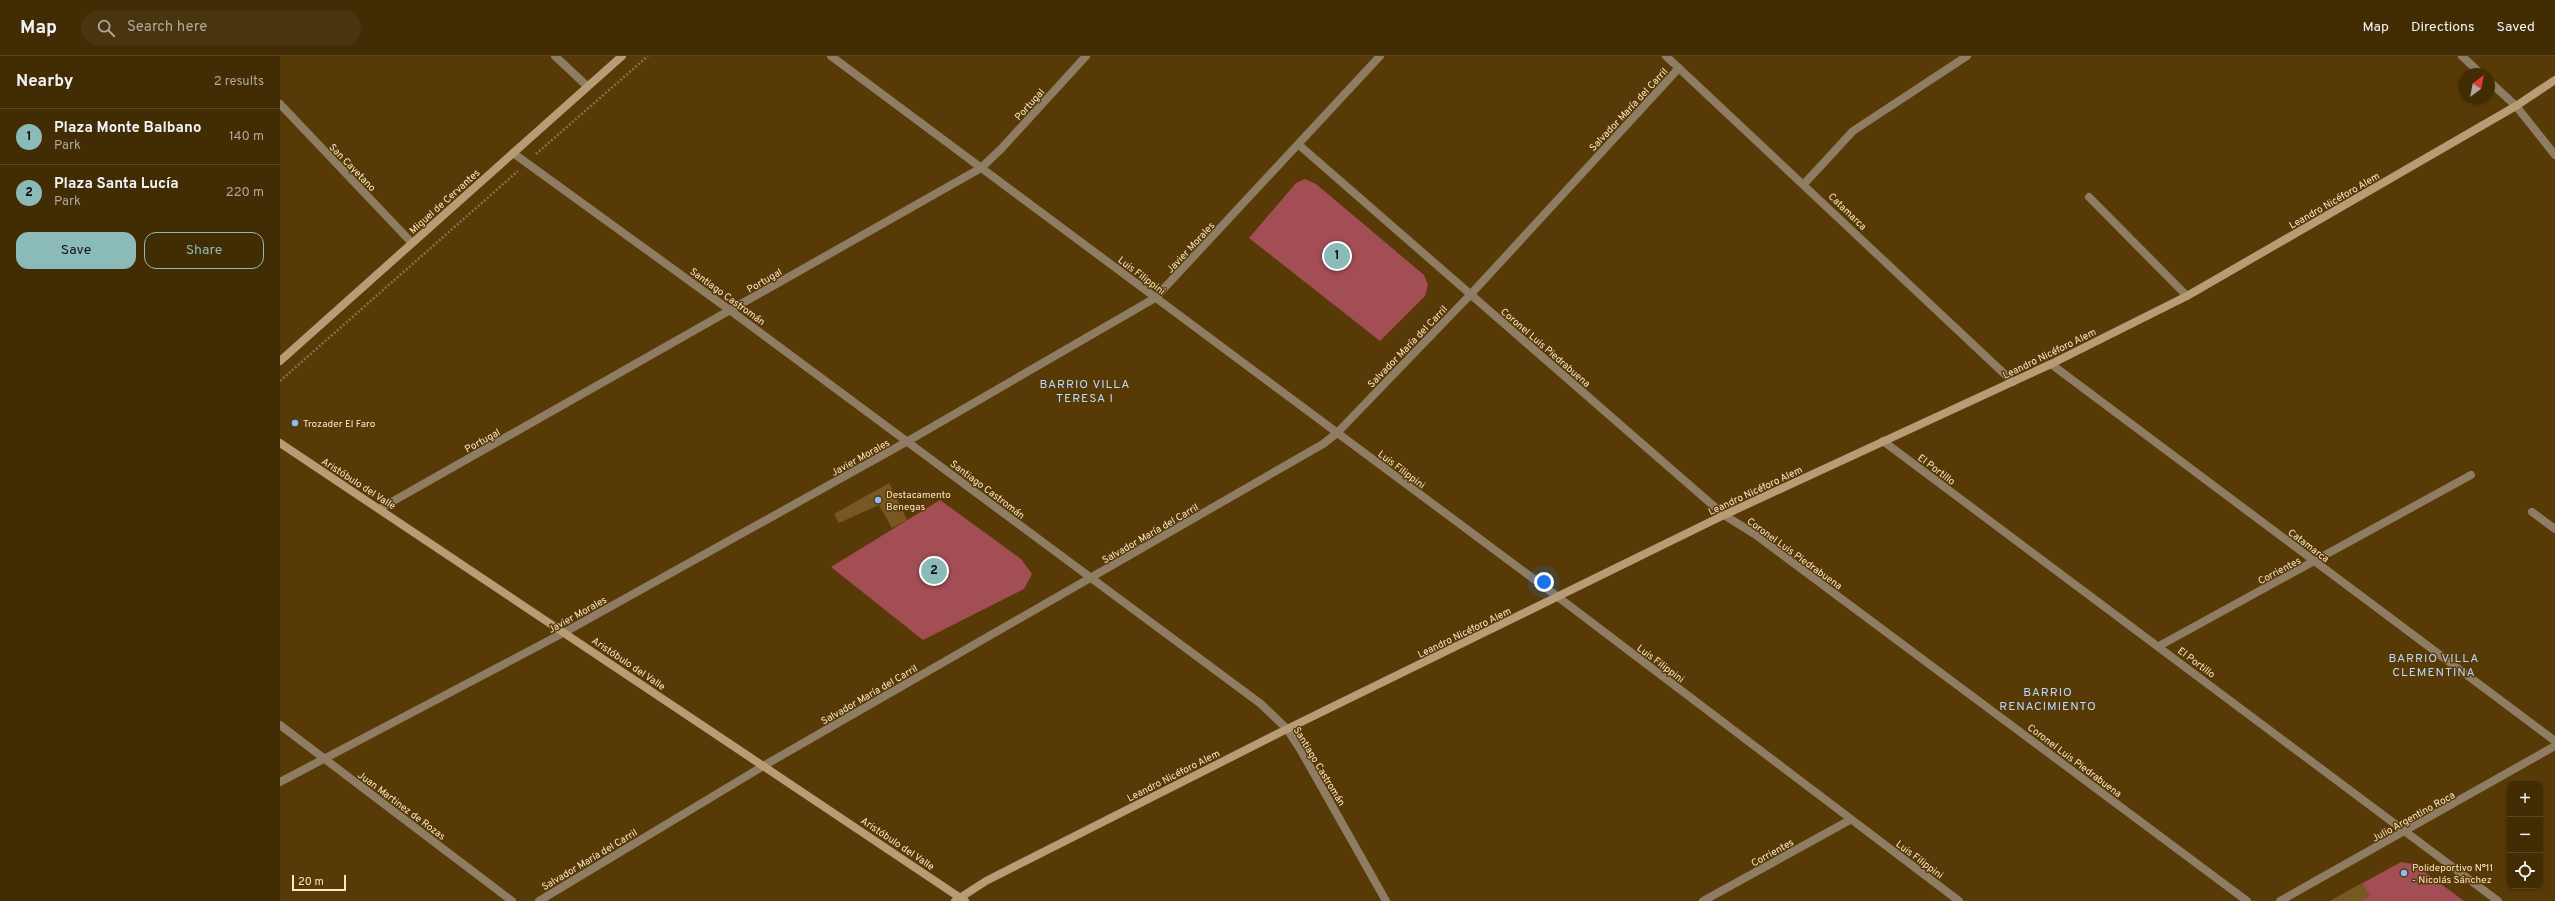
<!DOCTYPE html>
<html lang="en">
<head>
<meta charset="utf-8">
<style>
  :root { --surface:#412c04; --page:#48340e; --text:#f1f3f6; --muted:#aea79a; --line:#5a4826; --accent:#8bbbb9 }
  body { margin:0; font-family:Overpass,sans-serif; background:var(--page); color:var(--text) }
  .controls { position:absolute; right:12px; bottom:12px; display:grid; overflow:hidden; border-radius:8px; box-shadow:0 1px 3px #0004 }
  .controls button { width:36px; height:36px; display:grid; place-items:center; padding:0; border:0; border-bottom:1px solid var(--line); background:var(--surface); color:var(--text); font:20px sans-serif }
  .compass { position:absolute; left:2179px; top:12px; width:36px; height:36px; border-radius:50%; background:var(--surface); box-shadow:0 1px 3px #0004; rotate:32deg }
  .scale { position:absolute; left:12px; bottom:10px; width:54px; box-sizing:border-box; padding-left:4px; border:2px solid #fce6c8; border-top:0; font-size:11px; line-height:14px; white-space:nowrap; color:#fce6c8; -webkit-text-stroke:3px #573a06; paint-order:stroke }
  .you { position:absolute; left:1264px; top:526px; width:14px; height:14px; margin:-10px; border:3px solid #fff; border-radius:50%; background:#1a73e8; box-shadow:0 0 0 6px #1a73e833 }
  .badge { display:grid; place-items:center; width:26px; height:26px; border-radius:50%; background:var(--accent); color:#111; font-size:13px; font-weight:700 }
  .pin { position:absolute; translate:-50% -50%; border:2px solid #fff; box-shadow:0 1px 4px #0006 }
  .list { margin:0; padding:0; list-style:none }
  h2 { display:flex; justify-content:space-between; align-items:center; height:52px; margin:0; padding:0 16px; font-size:17px }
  h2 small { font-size:13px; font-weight:400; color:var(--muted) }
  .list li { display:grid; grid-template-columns:26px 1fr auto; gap:12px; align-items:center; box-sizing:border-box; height:56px; padding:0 16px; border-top:1px solid var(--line) }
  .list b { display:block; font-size:15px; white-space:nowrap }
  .list p { margin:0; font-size:13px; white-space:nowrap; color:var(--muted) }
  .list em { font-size:13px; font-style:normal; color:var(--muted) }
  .actions { display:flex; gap:8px; padding:12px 16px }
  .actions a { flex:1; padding:9px 0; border:1px solid var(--accent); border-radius:12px; text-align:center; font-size:14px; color:var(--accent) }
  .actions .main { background:var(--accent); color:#111 }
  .icon { flex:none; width:22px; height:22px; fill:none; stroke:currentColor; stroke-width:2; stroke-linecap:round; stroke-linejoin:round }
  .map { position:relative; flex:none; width:2275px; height:845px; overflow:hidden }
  header { display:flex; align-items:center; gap:24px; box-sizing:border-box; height:56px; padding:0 20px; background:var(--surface); border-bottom:1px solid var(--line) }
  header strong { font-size:19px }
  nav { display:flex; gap:22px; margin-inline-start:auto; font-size:14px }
  .search { width:280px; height:36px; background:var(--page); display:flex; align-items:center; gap:10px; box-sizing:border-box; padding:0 14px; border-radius:22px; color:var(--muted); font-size:15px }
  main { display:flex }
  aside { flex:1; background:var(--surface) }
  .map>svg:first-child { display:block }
  .green { fill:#a34d55 }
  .building { fill:#795722 }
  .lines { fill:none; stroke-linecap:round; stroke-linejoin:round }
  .path { stroke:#8a7042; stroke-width:2.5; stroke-dasharray:2 2; stroke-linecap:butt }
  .street { stroke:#8e7c63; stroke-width:8 }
  .secondary { stroke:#b89c75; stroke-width:8 }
  .poi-dot { fill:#89bafc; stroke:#573a06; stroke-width:1.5 }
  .labels { text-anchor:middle; stroke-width:3; stroke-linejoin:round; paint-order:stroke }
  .street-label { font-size:10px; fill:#fce6c8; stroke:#573a06 }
  .poi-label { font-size:10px; fill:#fce6c8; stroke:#573a06; text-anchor:start }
  .quarter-label { font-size:12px; letter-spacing:1px; fill:#bcd8fe; stroke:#573a06 }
</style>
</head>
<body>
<header>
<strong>Map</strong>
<div class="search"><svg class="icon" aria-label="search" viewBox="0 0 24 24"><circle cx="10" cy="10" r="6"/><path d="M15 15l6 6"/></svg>Search here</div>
<nav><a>Map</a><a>Directions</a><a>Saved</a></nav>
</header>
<main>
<aside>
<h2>Nearby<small>2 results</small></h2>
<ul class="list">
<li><span class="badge">1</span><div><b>Plaza Monte Balbano</b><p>Park</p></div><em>140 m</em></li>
<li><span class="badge">2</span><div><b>Plaza Santa Lucía</b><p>Park</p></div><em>220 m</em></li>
</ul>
<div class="actions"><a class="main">Save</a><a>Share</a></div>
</aside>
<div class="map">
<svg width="2275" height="845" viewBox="0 0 2275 845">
  <rect width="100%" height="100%" fill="#573a06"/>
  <g class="green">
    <polygon points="1025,123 1036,128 1144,219 1148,229 1145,240 1100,285 969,182 1016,127"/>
    <polygon points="660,444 741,503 752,518 744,533 643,584 551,511"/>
    <polygon points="2121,806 2134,808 2184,845 2050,845"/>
  </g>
  <g class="building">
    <polygon points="609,427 627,464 612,472 599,449 559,467 554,458"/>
    <polygon points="2082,827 2090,840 2081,845 2050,845"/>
  </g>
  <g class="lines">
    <g class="path">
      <polyline points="256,98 368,0"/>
      <polyline points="0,325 238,115"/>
    </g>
    <g class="street">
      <polyline points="275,0 307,30"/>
      <polyline points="551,0 1278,541 1679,845"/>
      <polyline points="1386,0 1733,326"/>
      <polyline points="2182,0 2201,18"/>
      <polyline points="2209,25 2236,50 2275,99"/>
      <polyline points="0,48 132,187"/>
      <polyline points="1019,89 1444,459 1476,479 1967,845"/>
      <polyline points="233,97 451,255 981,648 1007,673 1020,693 1106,845"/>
      <polyline points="1524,128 1573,75 1687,0"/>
      <polyline points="1809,141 1907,240"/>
      <polyline points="1771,308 2275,685"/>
      <polyline points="1603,385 2218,845"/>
      <polyline points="101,452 701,112 721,93 806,0"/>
      <polyline points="2252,456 2275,473"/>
      <polyline points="1879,590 2191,419"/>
      <polyline points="0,669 232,845"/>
      <polyline points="0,726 285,576 628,385 875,242 1100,0"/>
      <polyline points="259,845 485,709 1043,388 1057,377 1191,238 1399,12"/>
      <polyline points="1423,845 1570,764"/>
      <polyline points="2000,845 2275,690"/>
    </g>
    <g class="secondary">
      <polyline points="0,305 342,0"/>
      <polyline points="0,387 685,845"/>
      <polyline points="675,845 706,825 1007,673 1444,459 1771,308 1907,240 2236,50 2275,24"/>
    </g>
  </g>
  <g class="poi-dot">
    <circle cx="15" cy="367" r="4"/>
    <circle cx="598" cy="444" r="4"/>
    <circle cx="2124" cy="817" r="4"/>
  </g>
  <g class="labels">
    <g class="street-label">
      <text transform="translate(749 48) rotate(-48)" y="4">Portugal</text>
      <text transform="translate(1348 53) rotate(-47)" y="4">Salvador María del Carril</text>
      <text transform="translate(73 111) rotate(46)" y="4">San Cayetano</text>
      <text transform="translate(2054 144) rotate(-30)" y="4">Leandro Nicéforo Alem</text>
      <text transform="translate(164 145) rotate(-42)" y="4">Miguel de Cervantes</text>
      <text transform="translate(1568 155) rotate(44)" y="4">Catamarca</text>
      <text transform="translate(910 191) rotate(-47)" y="4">Javier Morales</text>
      <text transform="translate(862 219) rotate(37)" y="4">Luis Filippini</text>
      <text transform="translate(484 224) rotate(-30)" y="4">Portugal</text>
      <text transform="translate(448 240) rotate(36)" y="4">Santiago Castromán</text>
      <text transform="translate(1127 290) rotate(-46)" y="4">Salvador María del Carril</text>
      <text transform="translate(1266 291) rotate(41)" y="4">Coronel Luis Piedrabuena</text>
      <text transform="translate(1769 297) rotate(-26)" y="4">Leandro Nicéforo Alem</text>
      <text transform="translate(202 384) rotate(-29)" y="4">Portugal</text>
      <text transform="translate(580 401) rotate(-29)" y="4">Javier Morales</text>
      <text transform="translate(1122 413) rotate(37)" y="4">Luis Filippini</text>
      <text transform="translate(1657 413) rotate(37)" y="4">El Portillo</text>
      <text transform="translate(79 427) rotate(33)" y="4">Aristóbulo del Valle</text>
      <text transform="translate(708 433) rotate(37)" y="4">Santiago Castromán</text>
      <text transform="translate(1475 434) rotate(-25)" y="4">Leandro Nicéforo Alem</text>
      <text transform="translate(870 477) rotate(-30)" y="4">Salvador María del Carril</text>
      <text transform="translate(2029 489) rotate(37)" y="4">Catamarca</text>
      <text transform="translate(1515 497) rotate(36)" y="4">Coronel Luis Piedrabuena</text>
      <text transform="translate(1999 514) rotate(-28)" y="4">Corrientes</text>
      <text transform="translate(297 558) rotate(-29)" y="4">Javier Morales</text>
      <text transform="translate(1184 576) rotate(-26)" y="4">Leandro Nicéforo Alem</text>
      <text transform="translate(1917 606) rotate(37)" y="4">El Portillo</text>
      <text transform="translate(349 607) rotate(34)" y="4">Aristóbulo del Valle</text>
      <text transform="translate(1381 607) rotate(37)" y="4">Luis Filippini</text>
      <text transform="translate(589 638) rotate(-30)" y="4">Salvador María del Carril</text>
      <text transform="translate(1795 704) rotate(37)" y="4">Coronel Luis Piedrabuena</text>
      <text transform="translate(1040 710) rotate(59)" y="4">Santiago Castromán</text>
      <text transform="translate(893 719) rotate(-27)" y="4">Leandro Nicéforo Alem</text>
      <text transform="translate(122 749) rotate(37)" y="4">Juan Martinez de Rozas</text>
      <text transform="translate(2133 760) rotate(-29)" y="4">Julio Argentino Roca</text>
      <text transform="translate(618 787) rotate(34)" y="4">Aristóbulo del Valle</text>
      <text transform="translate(1492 796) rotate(-29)" y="4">Corrientes</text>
      <text transform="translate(309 803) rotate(-31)" y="4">Salvador María del Carril</text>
      <text transform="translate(1640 803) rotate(37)" y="4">Luis Filippini</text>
    </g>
    <g class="poi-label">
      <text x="23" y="371">Trozader El Faro</text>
      <text x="606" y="442">Destacamento<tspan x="606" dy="12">Benegas</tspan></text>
      <text x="2132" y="815">Polideportivo N°11<tspan x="2132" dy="12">- Nicolás Sánchez</tspan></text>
    </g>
    <g class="quarter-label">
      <text x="805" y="332">BARRIO VILLA<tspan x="805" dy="14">TERESA I</tspan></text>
      <text x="2154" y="606">BARRIO VILLA<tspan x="2154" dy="14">CLEMENTINA</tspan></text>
      <text x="1768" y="640">BARRIO<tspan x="1768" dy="14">RENACIMIENTO</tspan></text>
    </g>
  </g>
</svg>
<div class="controls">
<button>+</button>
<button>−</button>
<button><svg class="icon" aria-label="locate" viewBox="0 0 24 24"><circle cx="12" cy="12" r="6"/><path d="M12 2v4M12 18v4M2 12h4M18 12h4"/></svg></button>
</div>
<svg class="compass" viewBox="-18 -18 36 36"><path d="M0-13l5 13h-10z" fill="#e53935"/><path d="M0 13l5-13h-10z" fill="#aea79a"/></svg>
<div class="scale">20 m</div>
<div class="you"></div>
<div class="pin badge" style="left:1057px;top:200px">1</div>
<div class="pin badge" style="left:654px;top:515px">2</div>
</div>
</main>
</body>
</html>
